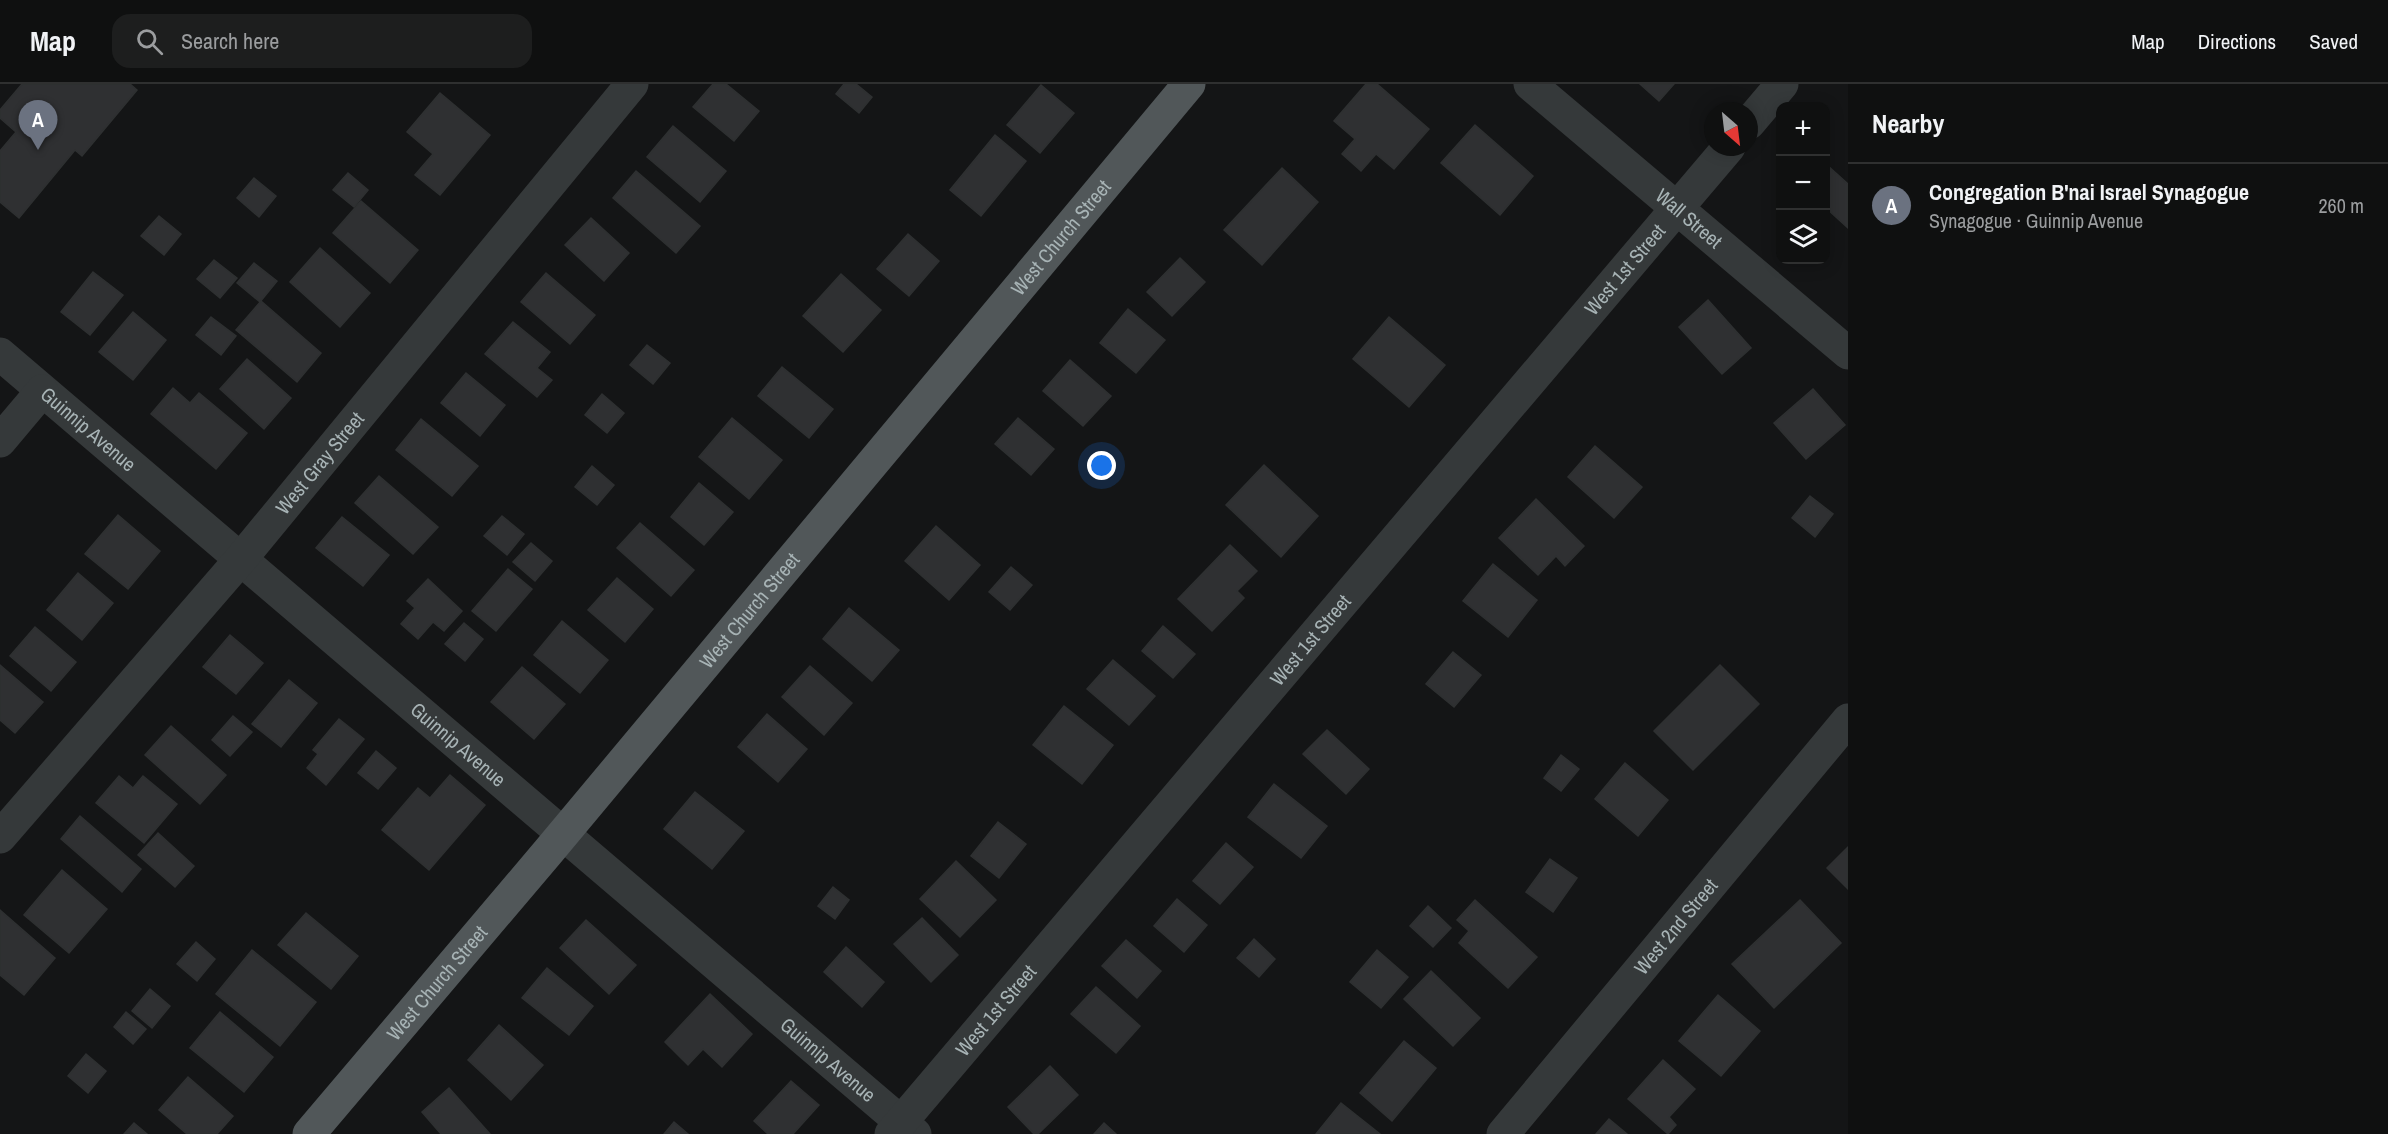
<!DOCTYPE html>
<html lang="en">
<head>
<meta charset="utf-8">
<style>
  :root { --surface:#0f1010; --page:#1d1e1e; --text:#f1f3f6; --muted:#9b9d9f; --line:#2f3030; --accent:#e64f3b }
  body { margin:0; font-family:"Archivo Narrow",sans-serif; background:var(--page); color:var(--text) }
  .controls { position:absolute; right:18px; top:18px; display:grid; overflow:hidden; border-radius:12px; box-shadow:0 3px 15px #0003 }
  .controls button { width:54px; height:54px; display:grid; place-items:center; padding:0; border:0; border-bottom:2px solid var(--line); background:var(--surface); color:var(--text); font:30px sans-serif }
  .compass { position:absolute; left:1704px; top:18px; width:54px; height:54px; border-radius:50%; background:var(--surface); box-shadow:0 3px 15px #0003; rotate:152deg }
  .you { position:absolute; left:1102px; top:382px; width:21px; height:21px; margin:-15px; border:4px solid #fff; border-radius:50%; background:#1a73e8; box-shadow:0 0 0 9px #1a73e833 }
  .badge { display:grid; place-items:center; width:39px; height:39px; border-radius:50%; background:var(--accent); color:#fff; font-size:20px; font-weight:700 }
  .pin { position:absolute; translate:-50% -50px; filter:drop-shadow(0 2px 3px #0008) }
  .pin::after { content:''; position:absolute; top:32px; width:21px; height:18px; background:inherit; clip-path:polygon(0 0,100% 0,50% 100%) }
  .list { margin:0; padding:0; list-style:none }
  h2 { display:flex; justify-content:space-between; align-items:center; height:78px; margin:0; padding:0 24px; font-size:26px }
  h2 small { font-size:20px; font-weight:400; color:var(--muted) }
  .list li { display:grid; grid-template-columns:39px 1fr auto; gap:18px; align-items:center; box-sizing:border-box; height:84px; padding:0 24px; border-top:2px solid var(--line) }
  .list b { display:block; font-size:22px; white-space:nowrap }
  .list p { margin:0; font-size:20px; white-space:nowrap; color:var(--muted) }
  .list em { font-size:20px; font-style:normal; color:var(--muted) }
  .icon { flex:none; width:33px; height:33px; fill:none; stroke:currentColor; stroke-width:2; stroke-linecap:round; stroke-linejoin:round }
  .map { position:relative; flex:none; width:1848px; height:1050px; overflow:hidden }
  header { display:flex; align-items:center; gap:36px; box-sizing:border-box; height:84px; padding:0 30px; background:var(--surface); border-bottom:2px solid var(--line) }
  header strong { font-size:28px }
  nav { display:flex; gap:33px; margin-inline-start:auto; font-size:21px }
  .search { width:420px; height:54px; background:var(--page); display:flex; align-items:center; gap:15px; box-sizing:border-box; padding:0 21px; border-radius:18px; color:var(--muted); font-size:22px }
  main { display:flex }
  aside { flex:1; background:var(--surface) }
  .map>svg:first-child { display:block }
  .building { fill:#2f3032; stroke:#2e3031; stroke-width:1.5 }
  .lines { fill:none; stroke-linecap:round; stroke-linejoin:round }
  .minor { stroke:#35393a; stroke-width:33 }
  .major { stroke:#515759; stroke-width:33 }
  .labels { text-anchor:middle; stroke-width:4.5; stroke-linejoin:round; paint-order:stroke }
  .street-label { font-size:20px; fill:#a7b3b5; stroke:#0f1011 }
</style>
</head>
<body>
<header>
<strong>Map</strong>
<div class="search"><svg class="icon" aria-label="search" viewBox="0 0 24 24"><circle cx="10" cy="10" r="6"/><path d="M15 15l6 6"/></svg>Search here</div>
<nav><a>Map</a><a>Directions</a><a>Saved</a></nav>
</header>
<main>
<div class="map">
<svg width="1848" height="1050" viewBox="0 0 1848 1050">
  <rect width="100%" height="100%" fill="#141516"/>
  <g class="building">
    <polygon points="22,0 130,0 137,6 82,72 75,66 19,134 0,118 0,67 16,48 0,34 0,26"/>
    <polygon points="713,0 726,0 759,27 734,57 693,23"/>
    <polygon points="844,0 856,0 872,13 859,29 836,10"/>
    <polygon points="1366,0 1377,0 1429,45 1394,85 1376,70 1361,87 1342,70 1355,55 1334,37"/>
    <polygon points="1640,0 1674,0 1659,17"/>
    <polygon points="1041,1 1074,29 1040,69 1007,41"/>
    <polygon points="440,9 490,51 440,111 415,91 433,70 407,48"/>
    <polygon points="1475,41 1533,92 1500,131 1441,79"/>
    <polygon points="673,42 726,87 700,118 647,73"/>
    <polygon points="995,51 1026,77 981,132 950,106"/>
    <polygon points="1827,81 1848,100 1848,144 1826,124"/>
    <polygon points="1282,84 1318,118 1262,181 1224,146"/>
    <polygon points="636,87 700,142 676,169 613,114"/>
    <polygon points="348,89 368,106 354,123 333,106"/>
    <polygon points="254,94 276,112 259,133 237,114"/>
    <polygon points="361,117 418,166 390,199 333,149"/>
    <polygon points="159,132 181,150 164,171 141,152"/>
    <polygon points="591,134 629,169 604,197 565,161"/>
    <polygon points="908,150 939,177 909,212 877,185"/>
    <polygon points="320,164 370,209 340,243 290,198"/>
    <polygon points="1180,174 1205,198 1172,232 1147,208"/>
    <polygon points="214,176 237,194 220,214 197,195"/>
    <polygon points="254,179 277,197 260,218 237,199"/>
    <polygon points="93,188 123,211 90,251 61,228"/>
    <polygon points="546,189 595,231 570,260 521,218"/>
    <polygon points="841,190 881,226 843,268 803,232"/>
    <polygon points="1708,216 1751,264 1722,290 1679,243"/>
    <polygon points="261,217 321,269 297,298 236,246"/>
    <polygon points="1128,225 1165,256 1136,289 1100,259"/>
    <polygon points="133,228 166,256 133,296 99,268"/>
    <polygon points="211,233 236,252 221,271 196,251"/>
    <polygon points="1389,233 1445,281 1409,323 1353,275"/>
    <polygon points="513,238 550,268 537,284 552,296 537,313 485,270"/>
    <polygon points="647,261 670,279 653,300 630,281"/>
    <polygon points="247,275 291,314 264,345 220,305"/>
    <polygon points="1070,276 1111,312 1083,342 1043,307"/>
    <polygon points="782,283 833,325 809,354 758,312"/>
    <polygon points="466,289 505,321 480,352 441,319"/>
    <polygon points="173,304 190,319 199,309 247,349 216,385 151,330"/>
    <polygon points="1813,305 1845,341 1806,375 1774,339"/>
    <polygon points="602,310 624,329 607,349 585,331"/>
    <polygon points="732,334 782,376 749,415 699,373"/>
    <polygon points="1018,334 1054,365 1031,391 995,360"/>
    <polygon points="421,335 478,382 452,412 396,366"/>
    <polygon points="1595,362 1642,403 1614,434 1568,393"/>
    <polygon points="1264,381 1318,432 1281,473 1226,421"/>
    <polygon points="592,382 614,401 597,421 575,403"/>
    <polygon points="379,392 438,443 413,470 355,419"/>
    <polygon points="699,399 733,428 704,461 671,433"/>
    <polygon points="1810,412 1833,430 1815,453 1792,434"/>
    <polygon points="1536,415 1584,462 1565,482 1556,472 1538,491 1499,454"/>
    <polygon points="118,431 160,467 128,505 85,470"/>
    <polygon points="502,432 524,450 507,471 484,452"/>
    <polygon points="342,433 389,471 363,502 316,464"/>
    <polygon points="640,439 694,486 671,512 617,464"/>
    <polygon points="936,442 980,481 949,516 905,477"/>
    <polygon points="531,459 552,477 535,497 513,478"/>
    <polygon points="1230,461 1257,487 1237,507 1244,514 1212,547 1178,515"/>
    <polygon points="1493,480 1537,516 1508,553 1463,517"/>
    <polygon points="1011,483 1032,501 1010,526 989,508"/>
    <polygon points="508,485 532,505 496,547 472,527"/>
    <polygon points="78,489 113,519 82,556 47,526"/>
    <polygon points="617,494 653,525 625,558 588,526"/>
    <polygon points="428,495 462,527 444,547 433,538 418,555 401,540 415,524 407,517"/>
    <polygon points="849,524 899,566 872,597 823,555"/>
    <polygon points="562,537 608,576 580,609 534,571"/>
    <polygon points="464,539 483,555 465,577 445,560"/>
    <polygon points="1163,542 1195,570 1173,594 1142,567"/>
    <polygon points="35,543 76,578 51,607 10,572"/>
    <polygon points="230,551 263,579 236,610 203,583"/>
    <polygon points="1453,568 1481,591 1454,623 1426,600"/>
    <polygon points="1113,576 1155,612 1129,641 1087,605"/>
    <polygon points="0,581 43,618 15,649 0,636"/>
    <polygon points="1720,581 1759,620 1693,686 1654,647"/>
    <polygon points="810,582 852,619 824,651 782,613"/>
    <polygon points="522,583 565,620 534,655 491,618"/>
    <polygon points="289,596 317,619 281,663 252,640"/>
    <polygon points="1064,622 1113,661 1082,700 1033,661"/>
    <polygon points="767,630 807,665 778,698 738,663"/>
    <polygon points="233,632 252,648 230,672 212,656"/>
    <polygon points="339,635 364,655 326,701 307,684 318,670 313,666"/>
    <polygon points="171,642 226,691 200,720 145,671"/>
    <polygon points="1327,646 1369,685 1346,710 1303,670"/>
    <polygon points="376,667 396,684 378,705 358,689"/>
    <polygon points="1561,671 1579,685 1561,707 1544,694"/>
    <polygon points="1625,679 1668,716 1638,752 1595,715"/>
    <polygon points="450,691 485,721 429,786 382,746 418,704 430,714"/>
    <polygon points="119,692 133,704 143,692 177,720 144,759 96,719"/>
    <polygon points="1274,700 1327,742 1301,774 1248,733"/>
    <polygon points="695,708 744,747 712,785 664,745"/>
    <polygon points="80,732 141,785 122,808 61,755"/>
    <polygon points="998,738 1026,760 999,794 971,772"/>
    <polygon points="158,749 194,782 175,803 138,771"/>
    <polygon points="1226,759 1253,783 1220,820 1193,797"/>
    <polygon points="1848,763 1848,805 1827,784"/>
    <polygon points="1550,775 1577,794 1553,828 1526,808"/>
    <polygon points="956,777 996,816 960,853 920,815"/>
    <polygon points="62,786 107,825 69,869 24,831"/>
    <polygon points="833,803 849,816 835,835 818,822"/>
    <polygon points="1177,815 1207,841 1184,868 1154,842"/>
    <polygon points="1475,816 1537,873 1508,904 1459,859 1469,847 1457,836"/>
    <polygon points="1800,816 1841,859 1774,924 1732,880"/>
    <polygon points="1428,822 1451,844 1433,863 1410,842"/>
    <polygon points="0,826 55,874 24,911 0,891"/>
    <polygon points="306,829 358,872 331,905 278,861"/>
    <polygon points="922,834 958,871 931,898 894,860"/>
    <polygon points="586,836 636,881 609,910 560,864"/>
    <polygon points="1254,855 1275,875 1259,893 1237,874"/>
    <polygon points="1126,856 1161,887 1137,914 1102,882"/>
    <polygon points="196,858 215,875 197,897 177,880"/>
    <polygon points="846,863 884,898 862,923 824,888"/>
    <polygon points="252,866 316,918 280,962 216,910"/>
    <polygon points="1377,866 1408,893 1381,924 1350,898"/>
    <polygon points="547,884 593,922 569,951 522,914"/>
    <polygon points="1431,887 1480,934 1453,962 1404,915"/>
    <polygon points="1096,903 1140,942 1116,969 1071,930"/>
    <polygon points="150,905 170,922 152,944 132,927"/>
    <polygon points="710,910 752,950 722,983 703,965 688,981 665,958"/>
    <polygon points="1718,911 1760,947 1721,992 1679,957"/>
    <polygon points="126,928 146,945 133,960 114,943"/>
    <polygon points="220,928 273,973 244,1008 190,964"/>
    <polygon points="499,941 543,981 511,1016 468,976"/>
    <polygon points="1404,957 1436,984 1392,1037 1360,1009"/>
    <polygon points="86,970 106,987 88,1009 68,992"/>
    <polygon points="1663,976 1695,1005 1669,1033 1676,1041 1668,1050 1628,1015"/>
    <polygon points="1050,982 1078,1011 1038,1050 1034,1050 1008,1023"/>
    <polygon points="188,993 233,1032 217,1050 187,1050 159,1026"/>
    <polygon points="791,997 819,1021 793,1050 768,1050 754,1037"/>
    <polygon points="449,1004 490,1050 441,1050 422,1028"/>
    <polygon points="1341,1019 1380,1050 1316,1050"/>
    <polygon points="1609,1035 1627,1050 1596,1050"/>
    <polygon points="674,1038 688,1050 664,1050"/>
    <polygon points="134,1039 147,1050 124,1050"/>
    <polygon points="1104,1039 1116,1050 1094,1050"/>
  </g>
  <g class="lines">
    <g class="minor">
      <path id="s1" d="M1530,0L1848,269"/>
      <polyline points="1749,39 1782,0"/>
      <path id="s2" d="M0,270L915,1050"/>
      <polyline points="0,357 42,307"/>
      <path id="s3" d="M0,753L240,476L632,0"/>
      <path id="s4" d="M891,1050L1729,63"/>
      <path id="s5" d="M1503,1050L1848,636"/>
    </g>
    <path class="major" id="s6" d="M309,1050L548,768L1189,0"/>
  </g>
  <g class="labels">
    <g class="street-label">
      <text dy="7" stroke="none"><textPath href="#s1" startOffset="208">Wall Street</textPath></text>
      <text dy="7" stroke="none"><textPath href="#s6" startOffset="1170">West Church Street</textPath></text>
      <text dy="7" stroke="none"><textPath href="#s4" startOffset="1134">West 1st Street</textPath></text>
      <text dy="7" stroke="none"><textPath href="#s2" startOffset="116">Guinnip Avenue</textPath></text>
      <text dy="7" stroke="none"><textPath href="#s3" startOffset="492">West Gray Street</textPath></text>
      <text dy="7" stroke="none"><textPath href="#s6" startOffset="684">West Church Street</textPath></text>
      <text dy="7" stroke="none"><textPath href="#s4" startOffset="648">West 1st Street</textPath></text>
      <text dy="7" stroke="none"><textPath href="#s2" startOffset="602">Guinnip Avenue</textPath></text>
      <text dy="7" stroke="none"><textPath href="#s5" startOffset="270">West 2nd Street</textPath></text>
      <text dy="7" stroke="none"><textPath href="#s6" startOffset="198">West Church Street</textPath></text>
      <text dy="7" stroke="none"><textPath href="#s4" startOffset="162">West 1st Street</textPath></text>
      <text dy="7" stroke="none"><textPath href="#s2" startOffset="1088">Guinnip Avenue</textPath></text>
    </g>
  </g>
</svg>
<div class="controls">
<button>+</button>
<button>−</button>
<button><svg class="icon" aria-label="layers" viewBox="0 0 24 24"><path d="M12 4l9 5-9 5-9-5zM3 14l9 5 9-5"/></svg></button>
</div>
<svg class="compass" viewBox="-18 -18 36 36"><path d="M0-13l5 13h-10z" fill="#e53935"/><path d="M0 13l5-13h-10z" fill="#9b9d9f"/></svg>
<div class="you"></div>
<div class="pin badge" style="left:38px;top:66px;background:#6b7280">A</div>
</div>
<aside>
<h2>Nearby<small></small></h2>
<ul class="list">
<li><span class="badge" style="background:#6b7280">A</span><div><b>Congregation B'nai Israel Synagogue</b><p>Synagogue · Guinnip Avenue</p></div><em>260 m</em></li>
</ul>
</aside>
</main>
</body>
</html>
